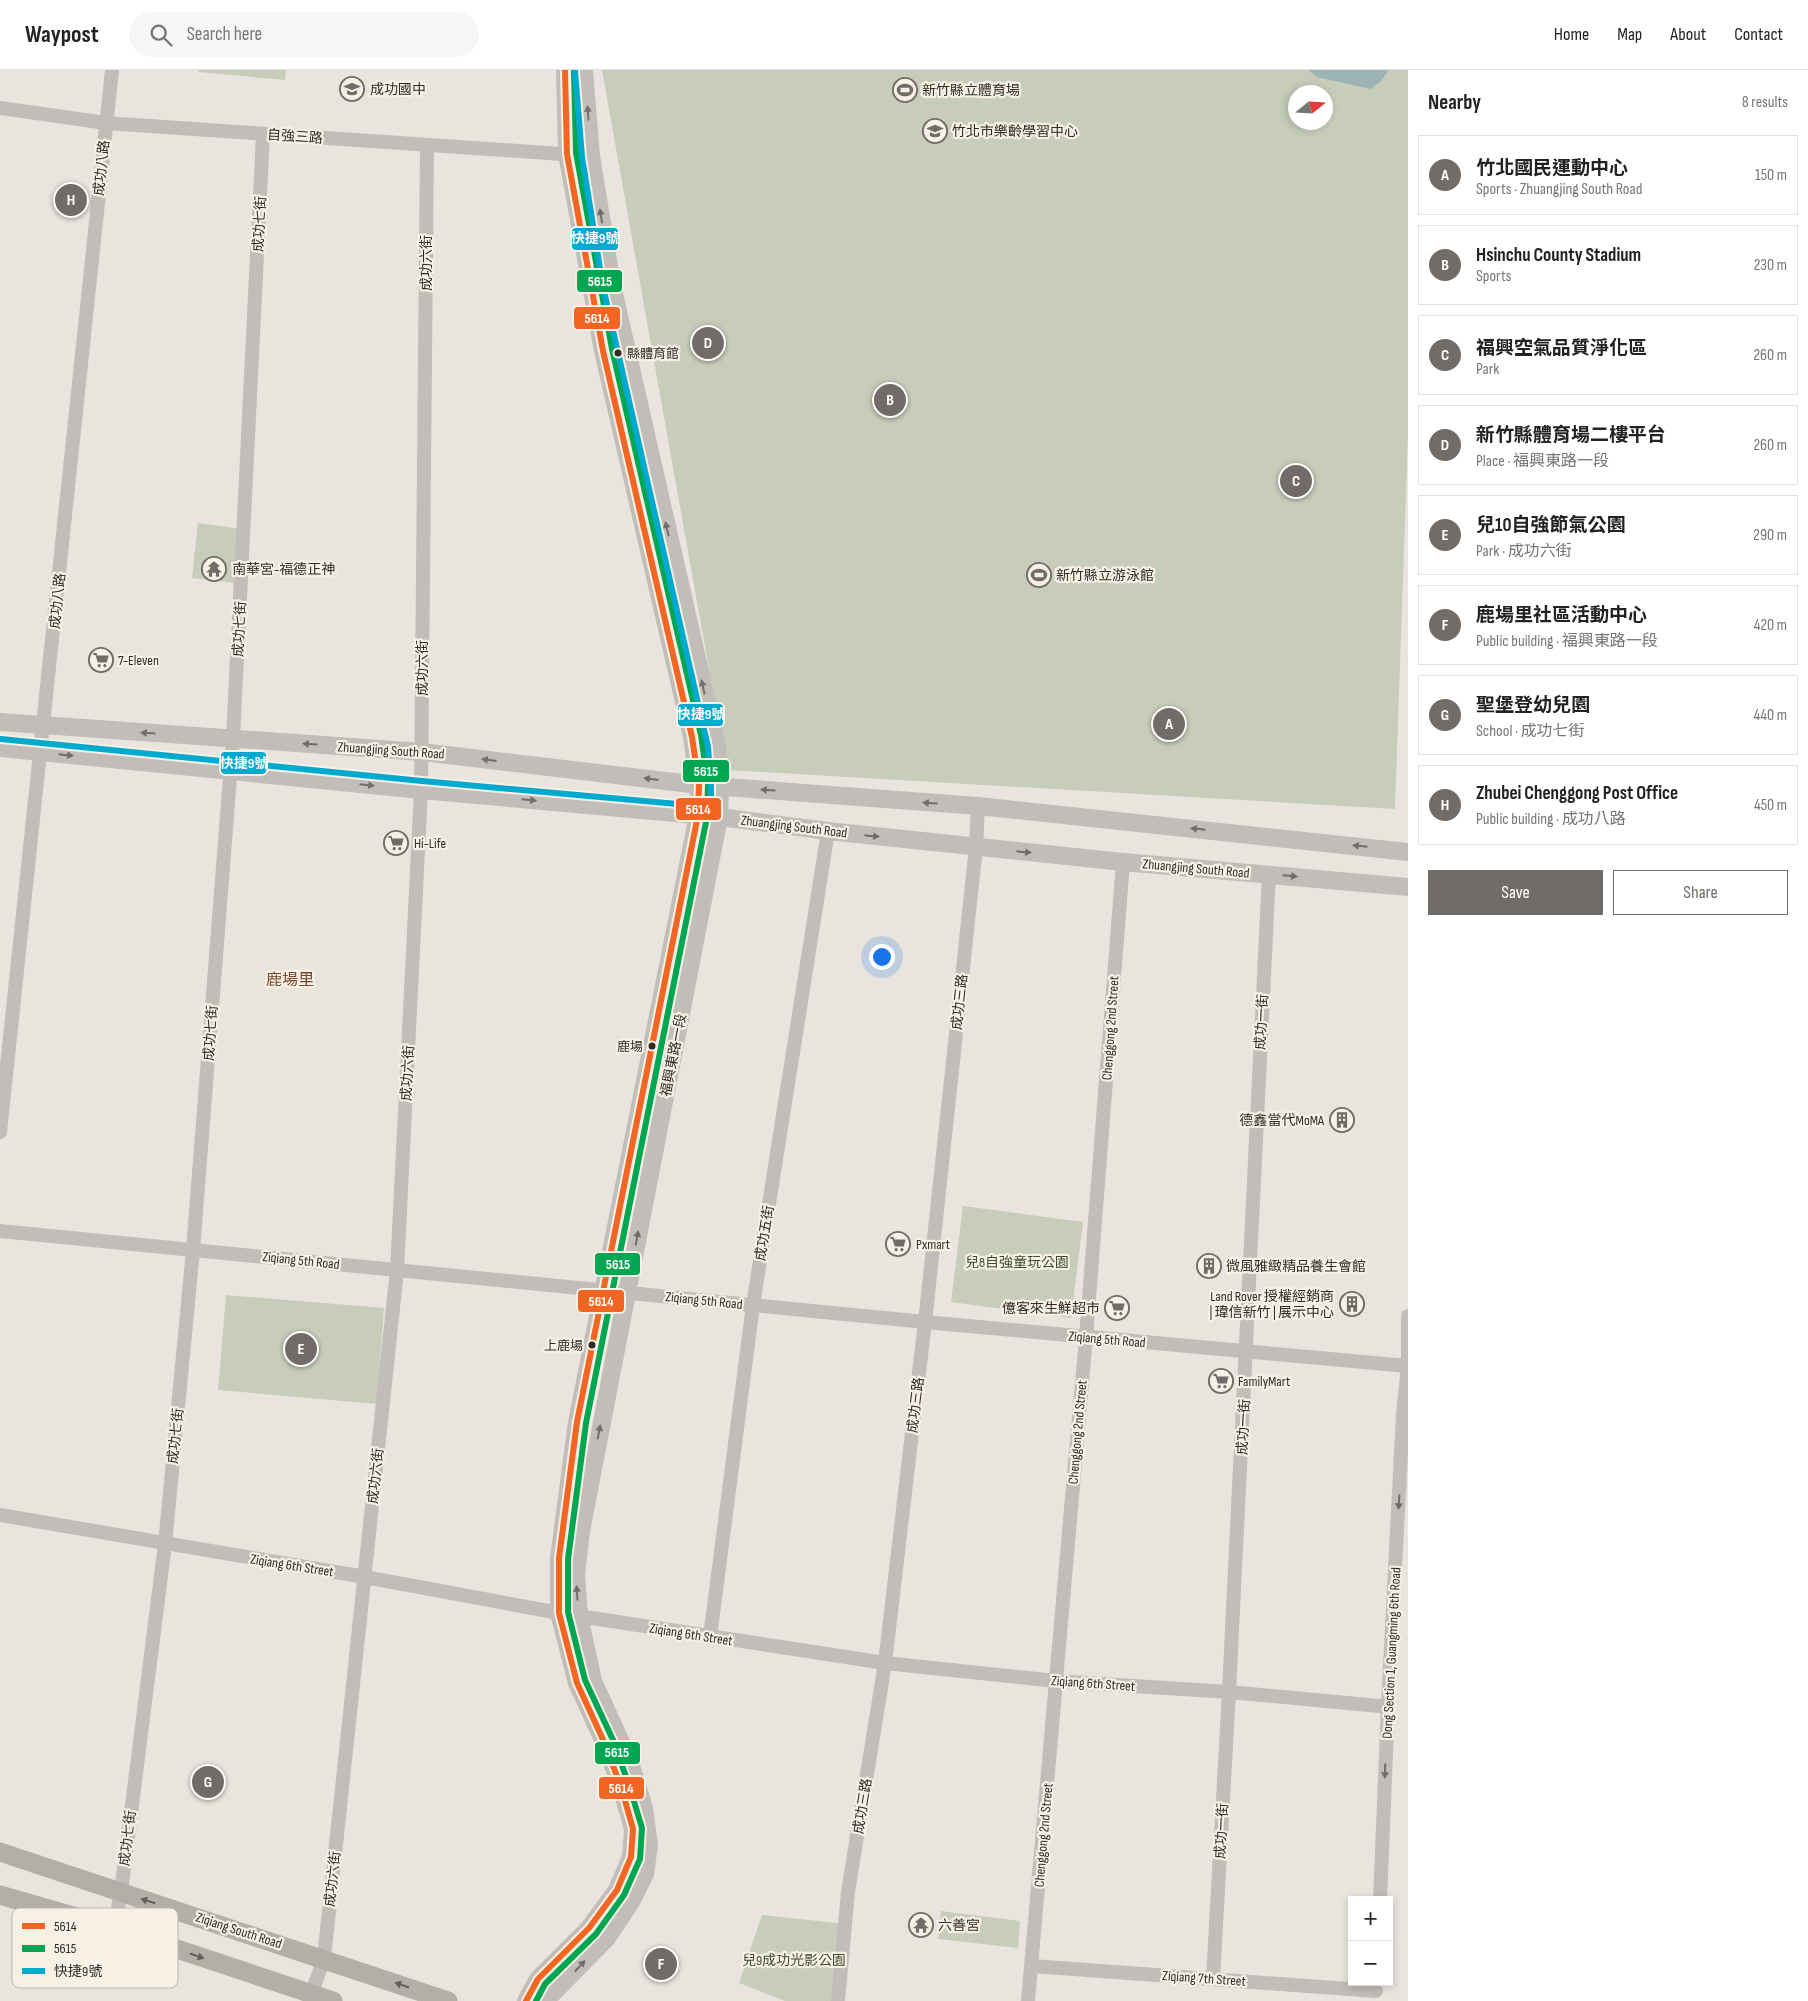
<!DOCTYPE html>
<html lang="en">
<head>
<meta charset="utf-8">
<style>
  :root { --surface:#fff; --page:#f6f6f6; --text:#222; --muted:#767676; --line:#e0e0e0; --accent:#716c67 }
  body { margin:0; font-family:"Sofia Sans Condensed","Noto Sans TC",sans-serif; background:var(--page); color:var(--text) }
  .controls { position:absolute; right:15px; bottom:15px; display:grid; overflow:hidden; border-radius:0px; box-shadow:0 2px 8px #0003 }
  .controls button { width:45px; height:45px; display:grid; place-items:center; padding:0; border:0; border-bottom:1px solid var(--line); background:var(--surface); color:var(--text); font:25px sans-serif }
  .compass { position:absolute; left:1288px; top:15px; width:45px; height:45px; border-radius:50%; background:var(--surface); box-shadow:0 2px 8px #0003; rotate:72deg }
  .you { position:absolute; left:881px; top:886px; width:18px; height:18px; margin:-12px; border:4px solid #fff; border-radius:50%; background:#1a73e8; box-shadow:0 0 0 8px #1a73e833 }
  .badge { display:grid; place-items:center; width:32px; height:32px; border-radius:50%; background:var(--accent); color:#fff; font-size:16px; font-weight:700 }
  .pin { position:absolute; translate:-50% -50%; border:2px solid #fff; box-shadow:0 1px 5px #0006 }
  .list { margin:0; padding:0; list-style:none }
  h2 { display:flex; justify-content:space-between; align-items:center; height:65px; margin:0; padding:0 20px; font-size:21px }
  h2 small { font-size:16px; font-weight:400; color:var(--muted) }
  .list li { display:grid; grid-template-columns:32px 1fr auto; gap:15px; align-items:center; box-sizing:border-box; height:80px; margin:0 10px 10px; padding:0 10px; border:1px solid var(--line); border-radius:0px }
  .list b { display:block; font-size:19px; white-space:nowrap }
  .list p { margin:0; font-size:16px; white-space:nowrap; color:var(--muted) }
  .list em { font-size:16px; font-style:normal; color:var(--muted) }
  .actions { display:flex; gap:10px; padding:15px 20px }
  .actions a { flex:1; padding:11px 0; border:1px solid var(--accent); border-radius:0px; text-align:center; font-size:18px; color:var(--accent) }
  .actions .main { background:var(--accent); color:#fff }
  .icon { flex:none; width:28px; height:28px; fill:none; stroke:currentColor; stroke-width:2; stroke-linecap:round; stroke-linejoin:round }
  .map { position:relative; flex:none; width:1408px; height:1931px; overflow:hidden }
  header { display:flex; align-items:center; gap:30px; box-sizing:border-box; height:70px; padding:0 25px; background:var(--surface); border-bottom:1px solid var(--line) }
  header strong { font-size:24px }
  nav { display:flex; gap:28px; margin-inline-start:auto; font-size:18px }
  .search { width:350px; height:45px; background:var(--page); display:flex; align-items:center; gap:12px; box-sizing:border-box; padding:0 18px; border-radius:28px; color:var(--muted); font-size:19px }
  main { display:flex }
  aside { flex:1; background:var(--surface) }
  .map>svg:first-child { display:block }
  .green { fill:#c7cdba; fill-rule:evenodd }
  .water { fill:#9db4b7 }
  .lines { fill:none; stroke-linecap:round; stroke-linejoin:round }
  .minor { stroke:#c1bdb8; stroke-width:14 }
  .tertiary { stroke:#c1bdb8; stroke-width:18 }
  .secondary { stroke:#b2aea8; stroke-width:19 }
  .bus-1-casing { stroke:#f6f0e5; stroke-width:10 }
  .bus-2-casing { stroke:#f6f0e5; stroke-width:10 }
  .bus-3-casing { stroke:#f6f0e5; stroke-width:10 }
  .bus-1 { stroke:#f26522; stroke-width:6 }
  .bus-2 { stroke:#00a651; stroke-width:6 }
  .bus-3 { stroke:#00a9ce; stroke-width:6 }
  .oneway { fill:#726d68 }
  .oneway2 { fill:#655f5b }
  .bus-dot { fill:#312b27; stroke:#f6f0e5; stroke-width:2 }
  .labels { text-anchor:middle; stroke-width:4.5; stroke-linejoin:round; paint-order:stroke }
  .bus-label { font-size:13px; fill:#312b27; stroke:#f6f0e5; text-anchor:end }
  .poi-label { font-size:14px; fill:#312b27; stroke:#f6f0e5; text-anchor:start }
  .street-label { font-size:14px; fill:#312b27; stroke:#f6f0e5 }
  .park-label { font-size:14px; fill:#3d4c2e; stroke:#f6f0e5 }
  .quarter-label { font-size:16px; fill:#75462b; stroke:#f6f0e5 }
  .key { fill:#f6f0e5; stroke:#bbb5ac; stroke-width:1 }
  .key-label { font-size:14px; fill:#312b27 }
  .line-badge { stroke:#f6f0e5; stroke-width:2 }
  .badge-label { font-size:14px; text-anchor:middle; font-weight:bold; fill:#fff }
</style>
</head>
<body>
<header>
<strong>Waypost</strong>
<div class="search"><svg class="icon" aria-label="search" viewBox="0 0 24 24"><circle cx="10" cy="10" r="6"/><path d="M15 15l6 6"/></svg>Search here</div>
<nav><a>Home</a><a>Map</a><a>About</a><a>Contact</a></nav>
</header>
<main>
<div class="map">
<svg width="1408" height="1931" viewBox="0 0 1408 1931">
  <rect width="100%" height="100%" fill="#e9e5de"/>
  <g class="green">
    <polygon points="199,0 286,0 285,10 198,2"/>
    <path d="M602,0H1408V365L1395,739L727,700ZM1296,22H1326V52H1296Z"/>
    <polygon points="198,453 241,459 236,513 192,508"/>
    <polygon points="963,1136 1083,1152 1071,1248 951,1232"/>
    <polygon points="226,1225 384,1238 377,1334 218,1320"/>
    <polygon points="941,1841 1020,1851 1018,1878 938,1869"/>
    <polygon points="762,1845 847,1854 840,1931 785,1931 739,1913"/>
  </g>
  <polygon class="water" points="1308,0 1389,0 1381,11 1371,19 1317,7"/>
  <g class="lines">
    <g class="minor">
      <polyline points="0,38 106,53 591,86"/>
      <polyline points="0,1062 112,0"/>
      <polyline points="0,1161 925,1252 1408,1296"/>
      <polyline points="0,1445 365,1507 559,1543 885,1593 1056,1611 1229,1622 1379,1636 1388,1635"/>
      <polyline points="710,1567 753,1235 828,761"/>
      <polyline points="1380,1830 1388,1635 1403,1344 1408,1296 1408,1246"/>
      <polyline points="114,1858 121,1822 165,1474 193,1180 233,669 263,64"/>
      <polyline points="1032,1896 1376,1921"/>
      <polyline points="1213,1909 1229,1622 1269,804"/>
      <polyline points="311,1925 324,1888 397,1200 421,720 427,75"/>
      <polyline points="838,1931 848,1822 885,1593 925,1252 976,777 978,736"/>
      <polyline points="1028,1931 1086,1267 1123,792"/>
    </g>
    <g class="tertiary">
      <polyline points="0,652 422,682 699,715 978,736 1408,782"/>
      <polyline points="0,678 421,720 719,747 828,761 1123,792 1408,817"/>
      <polyline points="526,1931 538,1909 589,1858 617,1820 631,1787 633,1759 622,1720 605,1674 577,1613 559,1543 559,1488 577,1352 698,745 699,715 692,667 603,281 567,84 565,0"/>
      <polyline points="545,1931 607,1868 631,1832 645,1804 649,1775 644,1738 630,1692 593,1611 579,1546 576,1505 581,1461 719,747 720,717 717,676 612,215 591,86 584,0"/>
    </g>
    <g class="secondary">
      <polyline points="0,1782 448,1931"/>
      <polyline points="0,1825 114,1858 333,1931"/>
    </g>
    <defs>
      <polyline id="bus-1" points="526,1931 538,1909 589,1858 617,1820 631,1787 633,1759 622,1720 605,1674 577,1613 559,1543 559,1488 577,1352 698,745 699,715 692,667 603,281 567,84 565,0"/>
      <polyline id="bus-2" points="536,1931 545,1914 596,1864 624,1825 640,1789 642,1758 630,1718 613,1670 585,1610 568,1542 568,1489 586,1353 707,747 708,715 701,665 612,279 576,83 574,0"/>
      <polyline id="bus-3" points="1,669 422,711 711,737 711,717 708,677 603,217 582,87 575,1"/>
    </defs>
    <use href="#bus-1" class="bus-1-casing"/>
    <use href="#bus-2" class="bus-2-casing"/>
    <use href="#bus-3" class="bus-3-casing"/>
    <use href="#bus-1" class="bus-1"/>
    <use href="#bus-2" class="bus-2"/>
    <use href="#bus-3" class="bus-3"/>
  </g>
  <defs><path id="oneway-solid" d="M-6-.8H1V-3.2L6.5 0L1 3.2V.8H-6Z" transform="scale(1.25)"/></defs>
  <g class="oneway">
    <use href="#oneway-solid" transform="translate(588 43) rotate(-94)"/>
    <use href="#oneway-solid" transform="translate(601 146) rotate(-99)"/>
    <use href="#oneway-solid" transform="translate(667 459) rotate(-103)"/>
    <use href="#oneway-solid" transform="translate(703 617) rotate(-103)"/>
    <use href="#oneway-solid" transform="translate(148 663) rotate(-176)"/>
    <use href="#oneway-solid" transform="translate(310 674) rotate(-176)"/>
    <use href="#oneway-solid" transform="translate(66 685) rotate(6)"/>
    <use href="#oneway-solid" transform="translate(489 690) rotate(-173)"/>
    <use href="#oneway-solid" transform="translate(651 709) rotate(-173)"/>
    <use href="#oneway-solid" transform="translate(367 715) rotate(6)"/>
    <use href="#oneway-solid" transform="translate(768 720) rotate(-176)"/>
    <use href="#oneway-solid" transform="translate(529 730) rotate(5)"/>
    <use href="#oneway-solid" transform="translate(930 733) rotate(-176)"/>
    <use href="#oneway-solid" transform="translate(1198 759) rotate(-174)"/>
    <use href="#oneway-solid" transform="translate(872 766) rotate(6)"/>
    <use href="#oneway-solid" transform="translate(1360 776) rotate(-174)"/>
    <use href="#oneway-solid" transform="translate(1024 782) rotate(6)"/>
    <use href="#oneway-solid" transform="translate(1290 806) rotate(5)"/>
    <use href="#oneway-solid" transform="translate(637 1168) rotate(-79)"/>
    <use href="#oneway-solid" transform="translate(599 1362) rotate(-79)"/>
    <use href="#oneway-solid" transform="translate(1399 1432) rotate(93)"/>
    <use href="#oneway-solid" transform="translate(577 1523) rotate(-94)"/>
    <use href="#oneway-solid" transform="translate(1385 1701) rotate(92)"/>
    <use href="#oneway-solid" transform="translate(580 1896) rotate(-47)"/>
  </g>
  <g class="oneway2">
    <use href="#oneway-solid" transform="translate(148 1831) rotate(-162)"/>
    <use href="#oneway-solid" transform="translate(197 1886) rotate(19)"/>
    <use href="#oneway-solid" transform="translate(402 1915) rotate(-161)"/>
  </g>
  <defs>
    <symbol id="school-ring" viewBox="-11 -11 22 22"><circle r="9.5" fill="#f6f0e5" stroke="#716c67" stroke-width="1.5"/><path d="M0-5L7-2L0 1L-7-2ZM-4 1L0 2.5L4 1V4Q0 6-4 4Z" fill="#716c67"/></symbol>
    <symbol id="stadium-ring" viewBox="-11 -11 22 22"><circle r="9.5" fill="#f6f0e5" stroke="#716c67" stroke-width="1.5"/><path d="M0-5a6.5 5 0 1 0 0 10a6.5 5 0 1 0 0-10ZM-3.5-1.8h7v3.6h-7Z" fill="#716c67"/></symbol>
    <symbol id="temple-ring" viewBox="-11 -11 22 22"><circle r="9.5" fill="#f6f0e5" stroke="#716c67" stroke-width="1.5"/><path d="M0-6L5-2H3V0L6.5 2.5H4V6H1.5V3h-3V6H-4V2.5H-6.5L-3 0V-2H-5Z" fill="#716c67"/></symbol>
    <symbol id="supermarket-ring" viewBox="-11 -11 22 22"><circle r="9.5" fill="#f6f0e5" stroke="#716c67" stroke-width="1.5"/><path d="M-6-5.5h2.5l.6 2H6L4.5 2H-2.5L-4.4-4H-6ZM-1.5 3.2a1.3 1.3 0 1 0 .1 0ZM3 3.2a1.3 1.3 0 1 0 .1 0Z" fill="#716c67"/></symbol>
    <symbol id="building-ring" viewBox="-11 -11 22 22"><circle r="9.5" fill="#f6f0e5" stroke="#716c67" stroke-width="1.5"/><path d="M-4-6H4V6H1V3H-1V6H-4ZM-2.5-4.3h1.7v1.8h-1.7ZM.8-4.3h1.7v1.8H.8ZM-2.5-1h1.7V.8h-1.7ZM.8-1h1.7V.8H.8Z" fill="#716c67"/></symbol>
  </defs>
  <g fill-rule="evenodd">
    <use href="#school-ring" x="338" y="5" width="28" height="28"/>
    <use href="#stadium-ring" x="891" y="6" width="28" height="28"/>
    <use href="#school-ring" x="921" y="47" width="28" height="28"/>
    <use href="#temple-ring" x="200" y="485" width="28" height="28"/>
    <use href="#stadium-ring" x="1025" y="491" width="28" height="28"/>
    <use href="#supermarket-ring" x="87" y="576" width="28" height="28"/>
    <use href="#supermarket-ring" x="382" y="759" width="28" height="28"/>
    <use href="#building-ring" x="1328" y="1036" width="28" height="28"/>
    <use href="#supermarket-ring" x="884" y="1160" width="28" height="28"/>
    <use href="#building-ring" x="1195" y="1182" width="28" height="28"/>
    <use href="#building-ring" x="1338" y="1220" width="28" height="28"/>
    <use href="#supermarket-ring" x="1103" y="1224" width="28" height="28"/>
    <use href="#supermarket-ring" x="1207" y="1297" width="28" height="28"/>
    <use href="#temple-ring" x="907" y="1841" width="28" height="28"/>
  </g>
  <g class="bus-dot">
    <circle cx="618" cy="283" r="4.5"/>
    <circle cx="652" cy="976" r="4.5"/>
    <circle cx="592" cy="1275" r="4.5"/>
  </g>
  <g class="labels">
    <g class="bus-label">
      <text x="627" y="288" text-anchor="start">縣體育館</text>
      <text x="643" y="981">鹿場</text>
      <text x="583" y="1280">上鹿場</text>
    </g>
    <g class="poi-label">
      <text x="370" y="24">成功國中</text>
      <text x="922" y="25">新竹縣立體育場</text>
      <text x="952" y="66">竹北市樂齡學習中心</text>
      <text x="232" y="504">南華宮-福德正神</text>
      <text x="1056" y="510">新竹縣立游泳館</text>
      <text x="118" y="595">7-Eleven</text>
      <text x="414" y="778">Hi-Life</text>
      <text x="1324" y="1055" text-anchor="end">德鑫當代MoMA</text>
      <text x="916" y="1179">Pxmart</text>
      <text x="1226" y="1201">微風雅緻精品養生會館</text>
      <text x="1334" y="1231" text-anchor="end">Land Rover 授權經銷商<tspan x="1334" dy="16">| 瑋信新竹 | 展示中心</tspan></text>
      <text x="1100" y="1243" text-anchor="end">億客來生鮮超市</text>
      <text x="1238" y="1316">FamilyMart</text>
      <text x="938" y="1860">六善宮</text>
    </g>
    <g class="street-label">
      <text transform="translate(295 66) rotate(4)" y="5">自強三路</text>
      <text transform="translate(101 98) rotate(-84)" y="5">成功八路</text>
      <text transform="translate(259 154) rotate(-87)" y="5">成功七街</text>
      <text transform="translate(426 193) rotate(-90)" y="5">成功六街</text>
      <text transform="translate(57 531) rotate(-84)" y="5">成功八路</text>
      <text transform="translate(239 559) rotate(-87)" y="5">成功七街</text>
      <text transform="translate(422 598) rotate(-90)" y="5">成功六街</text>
      <text transform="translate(391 680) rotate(4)" y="5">Zhuangjing South Road</text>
      <text transform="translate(794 756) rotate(7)" y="5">Zhuangjing South Road</text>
      <text transform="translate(1196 798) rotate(5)" y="5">Zhuangjing South Road</text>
      <text transform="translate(959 932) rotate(-84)" y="5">成功三路</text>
      <text transform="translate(1261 952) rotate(-87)" y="5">成功一街</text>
      <text transform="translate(1110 958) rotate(-86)" y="5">Chenggong 2nd Street</text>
      <text transform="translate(210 963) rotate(-86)" y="5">成功七街</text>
      <text transform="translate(673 985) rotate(-79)" y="5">福興東路一段</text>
      <text transform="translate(407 1003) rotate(-87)" y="5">成功六街</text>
      <text transform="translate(764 1163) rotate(-81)" y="5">成功五街</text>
      <text transform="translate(301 1190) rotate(6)" y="5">Ziqiang 5th Road</text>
      <text transform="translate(704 1230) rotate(6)" y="5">Ziqiang 5th Road</text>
      <text transform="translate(1107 1269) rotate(5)" y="5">Ziqiang 5th Road</text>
      <text transform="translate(915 1335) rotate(-83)" y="5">成功三路</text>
      <text transform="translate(1243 1357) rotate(-87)" y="5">成功一街</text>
      <text transform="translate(1077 1362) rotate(-85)" y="5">Chenggong 2nd Street</text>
      <text transform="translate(175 1366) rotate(-84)" y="5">成功七街</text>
      <text transform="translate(375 1406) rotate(-84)" y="5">成功六街</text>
      <text transform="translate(292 1495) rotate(9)" y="5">Ziqiang 6th Street</text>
      <text transform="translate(691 1564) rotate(9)" y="5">Ziqiang 6th Street</text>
      <text transform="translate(1391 1583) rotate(-87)" y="5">Dong Section 1, Guangming 6th Road</text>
      <text transform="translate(1093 1613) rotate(4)" y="5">Ziqiang 6th Street</text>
      <text transform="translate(862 1736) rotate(-81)" y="5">成功三路</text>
      <text transform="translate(1221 1761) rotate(-87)" y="5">成功一街</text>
      <text transform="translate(1043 1765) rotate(-85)" y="5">Chenggong 2nd Street</text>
      <text transform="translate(127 1768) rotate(-83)" y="5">成功七街</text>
      <text transform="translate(332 1809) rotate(-84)" y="5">成功六街</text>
      <text transform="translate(239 1860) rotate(18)" y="5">Ziqiang South Road</text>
      <text transform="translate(1204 1908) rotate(4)" y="5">Ziqiang 7th Street</text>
    </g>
    <g class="park-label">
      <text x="1017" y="1197">兒8自強童玩公園</text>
      <text x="794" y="1895">兒9成功光影公園</text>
    </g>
    <g class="quarter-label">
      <text x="290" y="915">鹿場里</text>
    </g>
  </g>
  <rect x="12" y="1838" width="166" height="80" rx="8" class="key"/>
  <rect x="22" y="1853" width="23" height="6" fill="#f26522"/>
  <rect x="22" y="1875" width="23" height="7" fill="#00a651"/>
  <rect x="22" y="1898" width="23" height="6" fill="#00a9ce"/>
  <g class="key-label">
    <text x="54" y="1861">5614</text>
    <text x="54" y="1883">5615</text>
    <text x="54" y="1906">快捷9號</text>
  </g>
  <g class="line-badge">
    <rect x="571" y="157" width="48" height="24" rx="5" fill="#00a9ce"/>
    <rect x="576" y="199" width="47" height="24" rx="5" fill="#00a651"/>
    <rect x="573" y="236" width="48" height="24" rx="5" fill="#f26522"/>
    <rect x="677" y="633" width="47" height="24" rx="5" fill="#00a9ce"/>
    <rect x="220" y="681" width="47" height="24" rx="5" fill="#00a9ce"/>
    <rect x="682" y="689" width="48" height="24" rx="5" fill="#00a651"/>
    <rect x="675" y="727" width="47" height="24" rx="5" fill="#f26522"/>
    <rect x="594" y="1182" width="47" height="24" rx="5" fill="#00a651"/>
    <rect x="577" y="1219" width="48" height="24" rx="5" fill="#f26522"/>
    <rect x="594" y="1671" width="47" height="24" rx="5" fill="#00a651"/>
    <rect x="598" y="1706" width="47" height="24" rx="5" fill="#f26522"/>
  </g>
  <g class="badge-label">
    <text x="595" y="173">快捷9號</text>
    <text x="600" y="216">5615</text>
    <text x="597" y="253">5614</text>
    <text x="701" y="649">快捷9號</text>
    <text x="244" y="698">快捷9號</text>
    <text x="706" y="706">5615</text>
    <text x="698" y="744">5614</text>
    <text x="618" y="1199">5615</text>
    <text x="601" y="1236">5614</text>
    <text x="617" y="1687">5615</text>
    <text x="621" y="1723">5614</text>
  </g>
</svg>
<div class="controls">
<button>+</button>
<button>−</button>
</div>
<svg class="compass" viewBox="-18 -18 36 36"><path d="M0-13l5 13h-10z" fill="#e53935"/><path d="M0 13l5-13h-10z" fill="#767676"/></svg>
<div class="you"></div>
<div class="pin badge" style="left:1169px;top:654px">A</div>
<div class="pin badge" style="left:890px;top:330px">B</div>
<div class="pin badge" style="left:1296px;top:411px">C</div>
<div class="pin badge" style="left:708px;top:273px">D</div>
<div class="pin badge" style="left:301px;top:1279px">E</div>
<div class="pin badge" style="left:661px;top:1894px">F</div>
<div class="pin badge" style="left:208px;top:1712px">G</div>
<div class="pin badge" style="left:71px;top:130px">H</div>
</div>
<aside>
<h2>Nearby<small>8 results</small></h2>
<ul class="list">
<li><span class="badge">A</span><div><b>竹北國民運動中心</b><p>Sports · Zhuangjing South Road</p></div><em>150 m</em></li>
<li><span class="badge">B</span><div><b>Hsinchu County Stadium</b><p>Sports</p></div><em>230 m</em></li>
<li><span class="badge">C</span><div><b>福興空氣品質淨化區</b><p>Park</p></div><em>260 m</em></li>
<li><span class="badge">D</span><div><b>新竹縣體育場二樓平台</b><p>Place · 福興東路一段</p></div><em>260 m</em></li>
<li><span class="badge">E</span><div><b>兒10自強節氣公園</b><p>Park · 成功六街</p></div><em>290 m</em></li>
<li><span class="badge">F</span><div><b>鹿場里社區活動中心</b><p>Public building · 福興東路一段</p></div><em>420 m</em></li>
<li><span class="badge">G</span><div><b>聖堡登幼兒園</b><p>School · 成功七街</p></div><em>440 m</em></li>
<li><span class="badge">H</span><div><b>Zhubei Chenggong Post Office</b><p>Public building · 成功八路</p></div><em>450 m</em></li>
</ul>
<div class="actions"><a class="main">Save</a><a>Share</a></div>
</aside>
</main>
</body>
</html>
